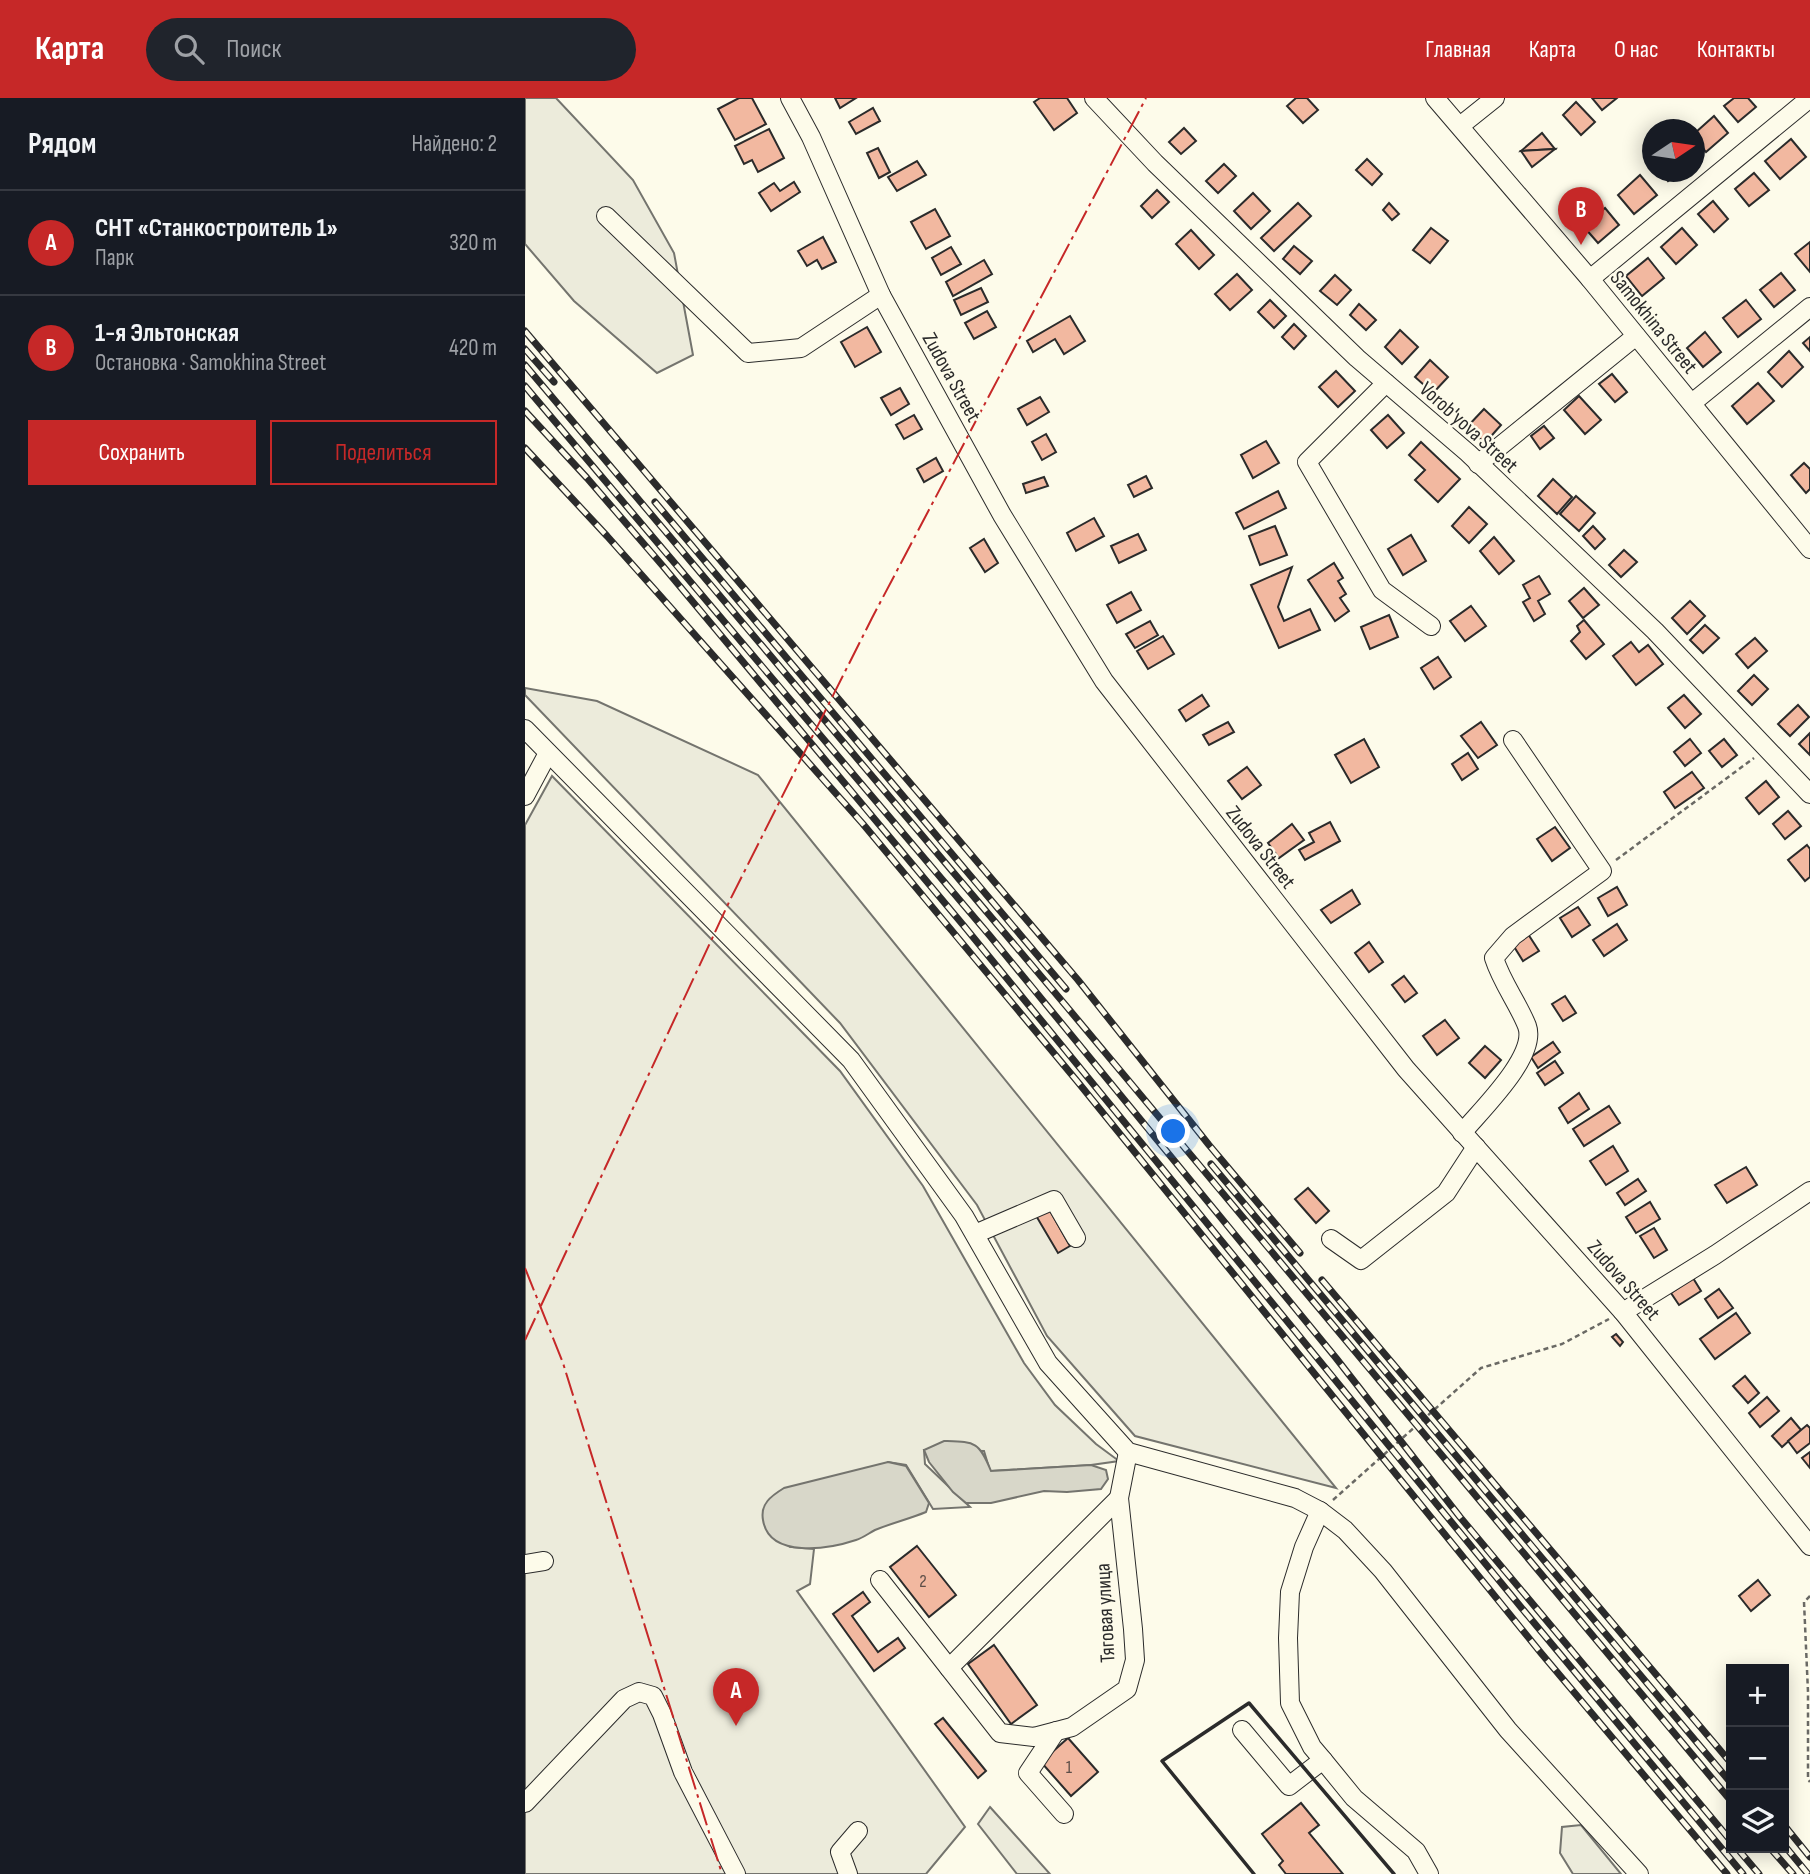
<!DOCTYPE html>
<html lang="ru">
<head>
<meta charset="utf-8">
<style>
  :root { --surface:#171b24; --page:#20242c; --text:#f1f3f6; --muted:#9ea1a6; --line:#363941; --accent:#c62828 }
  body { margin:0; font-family:"Sofia Sans Condensed",sans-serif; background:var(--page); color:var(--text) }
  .controls { position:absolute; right:21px; bottom:21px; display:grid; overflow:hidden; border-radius:0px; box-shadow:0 4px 18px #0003 }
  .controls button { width:63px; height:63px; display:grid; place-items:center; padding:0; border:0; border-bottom:2px solid var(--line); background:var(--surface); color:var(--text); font:35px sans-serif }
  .compass { position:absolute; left:1117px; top:21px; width:63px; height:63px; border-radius:50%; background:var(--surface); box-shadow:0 4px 18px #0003; rotate:77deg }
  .you { position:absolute; left:649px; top:1034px; width:24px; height:24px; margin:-18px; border:5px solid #fff; border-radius:50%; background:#1a73e8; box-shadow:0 0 0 10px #1a73e833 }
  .badge { display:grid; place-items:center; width:46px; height:46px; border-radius:50%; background:var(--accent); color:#fff; font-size:23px; font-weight:700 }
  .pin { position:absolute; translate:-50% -58px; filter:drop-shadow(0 2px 4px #0008) }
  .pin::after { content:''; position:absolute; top:37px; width:24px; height:21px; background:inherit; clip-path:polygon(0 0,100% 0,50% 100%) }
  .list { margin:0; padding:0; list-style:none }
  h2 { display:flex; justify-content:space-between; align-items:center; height:91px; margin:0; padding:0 28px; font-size:30px }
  h2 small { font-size:23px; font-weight:400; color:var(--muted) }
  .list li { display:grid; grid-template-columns:46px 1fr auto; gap:21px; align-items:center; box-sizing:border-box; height:105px; padding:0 28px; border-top:2px solid var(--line) }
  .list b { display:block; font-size:26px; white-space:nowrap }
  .list p { margin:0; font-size:23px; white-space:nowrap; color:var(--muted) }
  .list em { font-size:23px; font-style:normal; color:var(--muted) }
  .actions { display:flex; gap:14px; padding:21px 28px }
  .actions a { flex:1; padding:16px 0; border:2px solid var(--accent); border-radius:0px; text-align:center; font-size:24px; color:var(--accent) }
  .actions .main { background:var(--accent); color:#fff }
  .icon { flex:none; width:38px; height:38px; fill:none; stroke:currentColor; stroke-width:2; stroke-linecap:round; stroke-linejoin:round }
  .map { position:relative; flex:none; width:1285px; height:1776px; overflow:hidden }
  header { display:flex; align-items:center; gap:42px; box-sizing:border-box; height:98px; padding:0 35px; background:var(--accent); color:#fff }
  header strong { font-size:33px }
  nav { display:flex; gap:38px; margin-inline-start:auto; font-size:24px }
  .search { width:490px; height:63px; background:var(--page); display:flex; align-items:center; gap:18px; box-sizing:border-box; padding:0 24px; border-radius:38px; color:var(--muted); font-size:26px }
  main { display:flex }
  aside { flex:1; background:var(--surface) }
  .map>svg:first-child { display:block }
  .green { fill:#ecebdb; stroke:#74746e; stroke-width:2 }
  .water { fill:#d8d7c9; stroke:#74746e; stroke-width:2 }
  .building { fill:#f2b8a0; stroke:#2b2b2b; stroke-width:2 }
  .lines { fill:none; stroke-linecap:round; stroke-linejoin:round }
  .minor-casing { stroke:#2b2b2b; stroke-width:20 }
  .path { stroke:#6a6964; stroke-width:2.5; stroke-dasharray:5 3.5; stroke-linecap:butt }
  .minor { stroke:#fdfbea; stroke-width:18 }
  .rail-casing { stroke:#2b2b2b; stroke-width:7 }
  .rail { stroke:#fdfbea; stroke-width:4.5; stroke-dasharray:13; stroke-linecap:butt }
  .wall { stroke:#2b2b2b; stroke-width:3.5 }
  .power { stroke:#c62828; stroke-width:2; stroke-dasharray:24 5 3.5 5; stroke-linecap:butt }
  .labels { text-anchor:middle; stroke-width:5; stroke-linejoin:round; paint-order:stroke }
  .number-label { font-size:18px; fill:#5d4e48 }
  .street-label { font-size:21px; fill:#2b2b2b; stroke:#fdfbea }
</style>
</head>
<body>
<header>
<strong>Карта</strong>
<div class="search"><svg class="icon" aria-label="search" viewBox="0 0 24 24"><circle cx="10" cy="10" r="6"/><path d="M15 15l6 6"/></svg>Поиск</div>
<nav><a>Главная</a><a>Карта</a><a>О нас</a><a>Контакты</a></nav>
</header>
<main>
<aside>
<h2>Рядом<small>Найдено: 2</small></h2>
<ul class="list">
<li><span class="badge">A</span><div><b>СНТ «Станкостроитель 1»</b><p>Парк</p></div><em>320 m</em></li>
<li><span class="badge">B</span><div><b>1-я Эльтонская</b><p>Остановка · Samokhina Street</p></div><em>420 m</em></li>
</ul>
<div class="actions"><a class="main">Сохранить</a><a>Поделиться</a></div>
</aside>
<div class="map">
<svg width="1285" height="1776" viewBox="0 0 1285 1776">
  <rect width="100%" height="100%" fill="#fdfbea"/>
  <g class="green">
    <polygon points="0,0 31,0 108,82 149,155 168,257 132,275 49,203 0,146"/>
    <polygon points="0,590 72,603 233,677 811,1390 610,1338 522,1238 452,1107 315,925 0,597"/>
    <polygon points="27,678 315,973 398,1088 499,1265 530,1307 571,1346 594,1363 566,1367 465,1373 459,1353 399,1352 400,1366 445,1409 408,1411 381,1367 363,1364 266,1449 289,1451 285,1486 272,1493 440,1729 401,1776 0,1776 0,727"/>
    <polygon points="465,1709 525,1776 492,1776 453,1726"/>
    <polygon points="1056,1727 1096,1776 1048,1776 1035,1755 1037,1729"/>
  </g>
  <g class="water">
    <path d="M419,1343C450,1344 454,1343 466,1373L566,1367L581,1372L583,1381L576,1391L542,1394L519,1393L466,1405H441L428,1394L404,1364L399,1352Z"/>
    <path d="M363,1364L381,1368L404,1405L401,1414C384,1421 367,1425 350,1432C344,1435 338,1440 331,1442C304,1451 244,1461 238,1422C235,1406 246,1398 259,1390Z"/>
  </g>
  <g class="building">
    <polygon points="214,0 227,0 241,26 210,42 193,11"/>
    <polygon points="310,0 331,0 315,10"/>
    <polygon points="515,0 542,0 552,15 529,32 509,4"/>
    <polygon points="771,0 782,0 793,12 778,25 762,8"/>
    <polygon points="1067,0 1092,0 1077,12"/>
    <polygon points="1209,0 1223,0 1231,9 1213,24 1199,8"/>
    <polygon points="1051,4 1070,24 1056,37 1038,17"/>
    <polygon points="348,10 355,23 331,36 324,24"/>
    <polygon points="1189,18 1203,35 1181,54 1170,40 1170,35"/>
    <polygon points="659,30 671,43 656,56 644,44"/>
    <polygon points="244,31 259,60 233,74 227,62 219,66 210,48"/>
    <polygon points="1017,35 1030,51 996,53"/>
    <polygon points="1266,41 1281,59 1255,81 1240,63"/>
    <polygon points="353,50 365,74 354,80 342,55"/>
    <polygon points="1030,51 1007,69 996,53"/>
    <polygon points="842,61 857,76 847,87 831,72"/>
    <polygon points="392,63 401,77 372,93 363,79"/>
    <polygon points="699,66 711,78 693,95 681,83"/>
    <polygon points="1136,74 1155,74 1143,83"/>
    <polygon points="1229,75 1244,92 1224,108 1210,91"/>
    <polygon points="1115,77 1132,97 1109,116 1093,97"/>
    <polygon points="269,84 275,94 246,113 234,95 249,85 255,93"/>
    <polygon points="632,92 644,104 627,120 616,108"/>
    <polygon points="728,95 745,113 726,131 709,113"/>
    <polygon points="1188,103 1203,121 1189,134 1173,116"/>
    <polygon points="773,105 786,118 749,153 736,140"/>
    <polygon points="864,105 874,116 867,122 858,112"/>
    <polygon points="1080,110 1094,127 1073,145 1059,129"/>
    <polygon points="410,111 425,138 401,151 386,124"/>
    <polygon points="906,130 923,143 905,165 888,152"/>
    <polygon points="1157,130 1172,147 1151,166 1136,149"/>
    <polygon points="666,132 689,157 674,171 651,146"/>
    <polygon points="298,139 311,164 297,171 292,162 282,168 273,153"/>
    <polygon points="1285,144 1285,174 1270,156"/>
    <polygon points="769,148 787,163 775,176 758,161"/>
    <polygon points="426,149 436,166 416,177 407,160"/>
    <polygon points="1123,160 1139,180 1117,198 1101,178"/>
    <polygon points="459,162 467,176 428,198 421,184"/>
    <polygon points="1256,175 1270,192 1249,209 1235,192"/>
    <polygon points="712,176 727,192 705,212 690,196"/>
    <polygon points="810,177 826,192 812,207 795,193"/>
    <polygon points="456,190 463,204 436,217 429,202"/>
    <polygon points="745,202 761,218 749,230 733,214"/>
    <polygon points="1221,202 1236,221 1213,239 1198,220"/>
    <polygon points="834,206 851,222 841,232 825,217"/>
    <polygon points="462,213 471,229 449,241 440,225"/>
    <polygon points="545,218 560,243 539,256 530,241 508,254 502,243"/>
    <polygon points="769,226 781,238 769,251 757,239"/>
    <polygon points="342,229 356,254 330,269 316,244"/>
    <polygon points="875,232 893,249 877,266 860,249"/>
    <polygon points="1180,234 1196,254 1178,269 1162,250"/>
    <polygon points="1285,239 1285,253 1278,245"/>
    <polygon points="1264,253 1278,269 1257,289 1243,274"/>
    <polygon points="905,262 923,279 908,295 890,279"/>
    <polygon points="811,273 830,293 813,309 794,289"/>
    <polygon points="1087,276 1102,294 1090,304 1074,286"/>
    <polygon points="1233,285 1249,303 1222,326 1207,308"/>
    <polygon points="375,290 384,306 366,317 356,300"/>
    <polygon points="1054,298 1076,322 1060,336 1039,312"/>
    <polygon points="515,299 524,314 502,327 493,311"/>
    <polygon points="959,311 976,327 960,345 942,329"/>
    <polygon points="389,317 397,331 379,341 371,327"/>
    <polygon points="863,317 879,335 862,350 846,332"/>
    <polygon points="1019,328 1029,340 1015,351 1006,338"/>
    <polygon points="521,336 531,354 517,362 507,344"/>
    <polygon points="741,343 754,365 728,380 716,357"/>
    <polygon points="896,344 935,381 913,404 890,382 900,372 884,357"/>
    <polygon points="411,360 418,373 399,384 392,371"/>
    <polygon points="1279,365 1285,371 1285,391 1281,395 1266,377"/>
    <polygon points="621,378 627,390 609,399 603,387"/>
    <polygon points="519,379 523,388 501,395 498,386"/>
    <polygon points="1028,381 1047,399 1032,416 1013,398"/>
    <polygon points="753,393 761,410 719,431 711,415"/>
    <polygon points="1051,398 1070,415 1054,433 1035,416"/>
    <polygon points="944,409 962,426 944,445 927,428"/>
    <polygon points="569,420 579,438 551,453 542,435"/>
    <polygon points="750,428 762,457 735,467 724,438"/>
    <polygon points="1068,428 1080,441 1070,451 1058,438"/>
    <polygon points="613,436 621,452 594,465 586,448"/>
    <polygon points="886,437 901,463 878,477 863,451"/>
    <polygon points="969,439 989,463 974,476 955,453"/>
    <polygon points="459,441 473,465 460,474 445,450"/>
    <polygon points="1099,452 1112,464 1096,479 1084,467"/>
    <polygon points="809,465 818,480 813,483 821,496 815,500 824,513 810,523 783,482"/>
    <polygon points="767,469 753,509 759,523 785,511 795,532 754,550 726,487"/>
    <polygon points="1014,478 1025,496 1013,503 1020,516 1009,523 998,504 1005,500 998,487"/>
    <polygon points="1059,490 1074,507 1058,520 1044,503"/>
    <polygon points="606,494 616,512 592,525 582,507"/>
    <polygon points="1165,503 1180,518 1162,536 1147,520"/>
    <polygon points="946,508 961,528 940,543 925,523"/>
    <polygon points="864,517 873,539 845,551 836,529"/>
    <polygon points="1059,522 1079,546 1061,561 1046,543 1055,534 1052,528"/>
    <polygon points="625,523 633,537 610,550 601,536"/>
    <polygon points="1180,527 1194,540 1178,555 1165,542"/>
    <polygon points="638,538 649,556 623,571 612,553"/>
    <polygon points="1230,540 1242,553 1223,570 1211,556"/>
    <polygon points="1106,544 1114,554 1123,547 1138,566 1111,587 1088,558"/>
    <polygon points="913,559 926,579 909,591 896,570"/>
    <polygon points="1229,577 1243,591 1227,607 1213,593"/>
    <polygon points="677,597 684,608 661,623 654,612"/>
    <polygon points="1159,597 1176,616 1160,630 1143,610"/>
    <polygon points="1273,607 1284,619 1265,638 1253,626"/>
    <polygon points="703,624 709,634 684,647 678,637"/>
    <polygon points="956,624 972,647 953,660 936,638"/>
    <polygon points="1285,635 1285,657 1274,646"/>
    <polygon points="839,641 854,669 826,685 810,657"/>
    <polygon points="1165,641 1176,655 1160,668 1149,654"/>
    <polygon points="1199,641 1212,657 1197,669 1184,653"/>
    <polygon points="943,655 953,671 937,682 927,666"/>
    <polygon points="722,669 736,687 717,701 703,683"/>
    <polygon points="1167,674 1179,690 1150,710 1139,694"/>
    <polygon points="1241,683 1254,699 1234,716 1221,700"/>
    <polygon points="1263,713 1276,728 1260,741 1248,726"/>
    <polygon points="805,724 815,743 780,762 774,752 789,744 784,735"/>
    <polygon points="767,726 779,742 754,760 743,745"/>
    <polygon points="1030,729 1045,750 1027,763 1012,741"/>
    <polygon points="1282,747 1285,751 1285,779 1280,783 1263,762"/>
    <polygon points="1092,789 1102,807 1083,818 1073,800"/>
    <polygon points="827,792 835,806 806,825 796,812"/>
    <polygon points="1053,809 1065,827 1047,839 1035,820"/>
    <polygon points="1092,826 1102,842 1079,858 1068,842"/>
    <polygon points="1003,836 1014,853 998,863 988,847"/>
    <polygon points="844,844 858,864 844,874 830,855"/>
    <polygon points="879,878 892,895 880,904 867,887"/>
    <polygon points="1040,898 1051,915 1038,923 1027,906"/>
    <polygon points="920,922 934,940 912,957 898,938"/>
    <polygon points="1028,944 1035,954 1013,970 1006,959"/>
    <polygon points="960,948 976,962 960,980 944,965"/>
    <polygon points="1030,963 1038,975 1020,987 1012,975"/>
    <polygon points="1054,995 1064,1011 1043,1025 1034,1010"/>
    <polygon points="1084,1008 1095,1025 1059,1048 1048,1031"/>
    <polygon points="1088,1048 1103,1073 1081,1087 1065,1063"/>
    <polygon points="1221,1069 1232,1087 1202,1105 1190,1087"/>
    <polygon points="1113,1081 1121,1093 1100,1107 1092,1095"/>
    <polygon points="783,1090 804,1113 791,1125 770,1101"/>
    <polygon points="1125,1104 1135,1121 1111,1135 1101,1119"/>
    <polygon points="523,1109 545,1148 533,1155 510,1116"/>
    <polygon points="1129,1130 1142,1152 1129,1160 1115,1138"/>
    <polygon points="1168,1180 1176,1193 1154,1207 1146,1195"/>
    <polygon points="1194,1191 1208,1210 1193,1220 1180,1201"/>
    <polygon points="1211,1215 1225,1235 1190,1261 1175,1241"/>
    <polygon points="1091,1236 1098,1244 1095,1248 1087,1239"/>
    <polygon points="1220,1278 1234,1295 1223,1305 1208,1288"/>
    <polygon points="1242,1299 1254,1313 1235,1329 1224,1315"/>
    <polygon points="1266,1320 1276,1332 1257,1349 1247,1338"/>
    <polygon points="1282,1327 1285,1330 1285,1345 1272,1355 1263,1343"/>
    <polygon points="1285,1354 1285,1370 1277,1360"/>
    <polygon points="392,1448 431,1497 404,1519 365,1469"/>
    <polygon points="1233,1482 1245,1497 1226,1513 1214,1498"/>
    <polygon points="338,1494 345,1504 327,1518 353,1554 373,1540 380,1550 349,1573 308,1516"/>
    <polygon points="469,1547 512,1607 486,1626 443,1566"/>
    <polygon points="418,1620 461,1673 453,1680 410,1626"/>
    <polygon points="543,1640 573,1674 546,1698 516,1664"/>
    <polygon points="776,1705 794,1727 784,1735 818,1776 761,1776 754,1767 758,1763 737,1736"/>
  </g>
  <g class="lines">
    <defs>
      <g id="minor">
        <polyline points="265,0 286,39 356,197 477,417 579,583 881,971 1098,1214 1285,1448"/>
        <polyline points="569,0 630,65 832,260 943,355 1130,533 1285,696"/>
        <polyline points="910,0 1065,181 1285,451"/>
        <polyline points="935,28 970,0"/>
        <polyline points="81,118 223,255 276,250 356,197"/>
        <polyline points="1065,181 1285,0"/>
        <polyline points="861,285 782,364 857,492 906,528"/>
        <polyline points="1167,305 1285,209"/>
        <polyline points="953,366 1111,238"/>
        <polyline points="0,631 326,962 439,1118 523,1265 603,1354 770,1400 795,1413 820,1432 858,1473 983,1632 1114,1776"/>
        <polyline points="0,698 23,655"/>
        <path d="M937,1035C955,1013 1013,958 1002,928C993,905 977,885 969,860L988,838L1077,773L988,642"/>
        <polyline points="450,1136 529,1102 551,1140"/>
        <polyline points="806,1141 836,1162 921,1095 951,1049"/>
        <polyline points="1098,1214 1190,1157 1285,1093"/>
        <polyline points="795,1413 779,1449 765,1494 763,1540 765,1605 787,1649 798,1662 829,1700 891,1753 904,1776"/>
        <polyline points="0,1466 19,1463"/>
        <polyline points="355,1482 475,1635 509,1639 547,1629 602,1591 610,1562 608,1531 594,1400 603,1354"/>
        <polyline points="424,1570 594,1400"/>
        <polyline points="717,1632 764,1688 798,1662"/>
        <polyline points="531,1633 503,1675 539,1716"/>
        <polyline points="0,1705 99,1601 114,1594 128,1598 137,1616 158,1674 211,1776"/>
        <polyline points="323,1776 315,1754 333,1733"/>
      </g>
    </defs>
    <use href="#minor" class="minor-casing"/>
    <g class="path">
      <polyline points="1091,762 1229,660"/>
      <polyline points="808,1402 956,1270 1037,1246 1084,1221"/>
      <polyline points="1285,1498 1279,1504 1283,1594 1283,1681 1285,1684"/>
    </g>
    <use href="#minor" class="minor"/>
    <defs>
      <g id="rail">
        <polyline points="0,233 553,882 684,1047 775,1155"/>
        <polyline points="0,251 29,284"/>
        <polyline points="0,267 542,909 1206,1703"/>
        <polyline points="0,288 465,838 811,1260 935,1419 1206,1743"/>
        <polyline points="0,313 62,380 137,467 439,828 995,1508 1218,1776"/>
        <polyline points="0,350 82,438 338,726 552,983 1016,1555 1202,1776"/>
        <polyline points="130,404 541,891"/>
        <polyline points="686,1066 1206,1685"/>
        <polyline points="797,1182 1206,1665"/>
        <polyline points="1259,1727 1285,1759"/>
        <polyline points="1259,1747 1283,1776"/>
        <polyline points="1212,1750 1234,1776"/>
        <polyline points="1245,1750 1268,1776"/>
      </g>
    </defs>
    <use href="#rail" class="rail-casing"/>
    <use href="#rail" class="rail"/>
    <polyline class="wall" points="729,1776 637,1663 724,1605 869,1776"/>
    <g class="power">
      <polyline points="0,1170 38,1265 197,1776"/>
      <polyline points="0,1242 205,802 347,520 621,0"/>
    </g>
  </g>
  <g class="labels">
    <g class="number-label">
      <text x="398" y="1489">2</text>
      <text x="544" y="1675">1</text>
    </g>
    <g class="street-label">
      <text transform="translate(1129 224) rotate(51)" y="7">Samokhina Street</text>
      <text transform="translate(427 279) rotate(61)" y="7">Zudova Street</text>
      <text transform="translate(944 329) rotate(42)" y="7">Vorob'yova Street</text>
      <text transform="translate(736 749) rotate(52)" y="7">Zudova Street</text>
      <text transform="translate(1099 1182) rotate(49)" y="7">Zudova Street</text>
      <text transform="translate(580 1515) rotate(-93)" y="7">Тяговая улица</text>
    </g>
  </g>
</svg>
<div class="controls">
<button>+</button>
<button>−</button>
<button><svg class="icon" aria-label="layers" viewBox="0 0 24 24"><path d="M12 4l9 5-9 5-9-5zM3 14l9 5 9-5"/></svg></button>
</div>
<svg class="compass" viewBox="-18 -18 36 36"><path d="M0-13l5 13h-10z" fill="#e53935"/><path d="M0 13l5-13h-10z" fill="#9ea1a6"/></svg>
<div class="you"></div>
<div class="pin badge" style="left:211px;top:1628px">A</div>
<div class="pin badge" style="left:1056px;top:147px">B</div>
</div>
</main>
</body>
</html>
